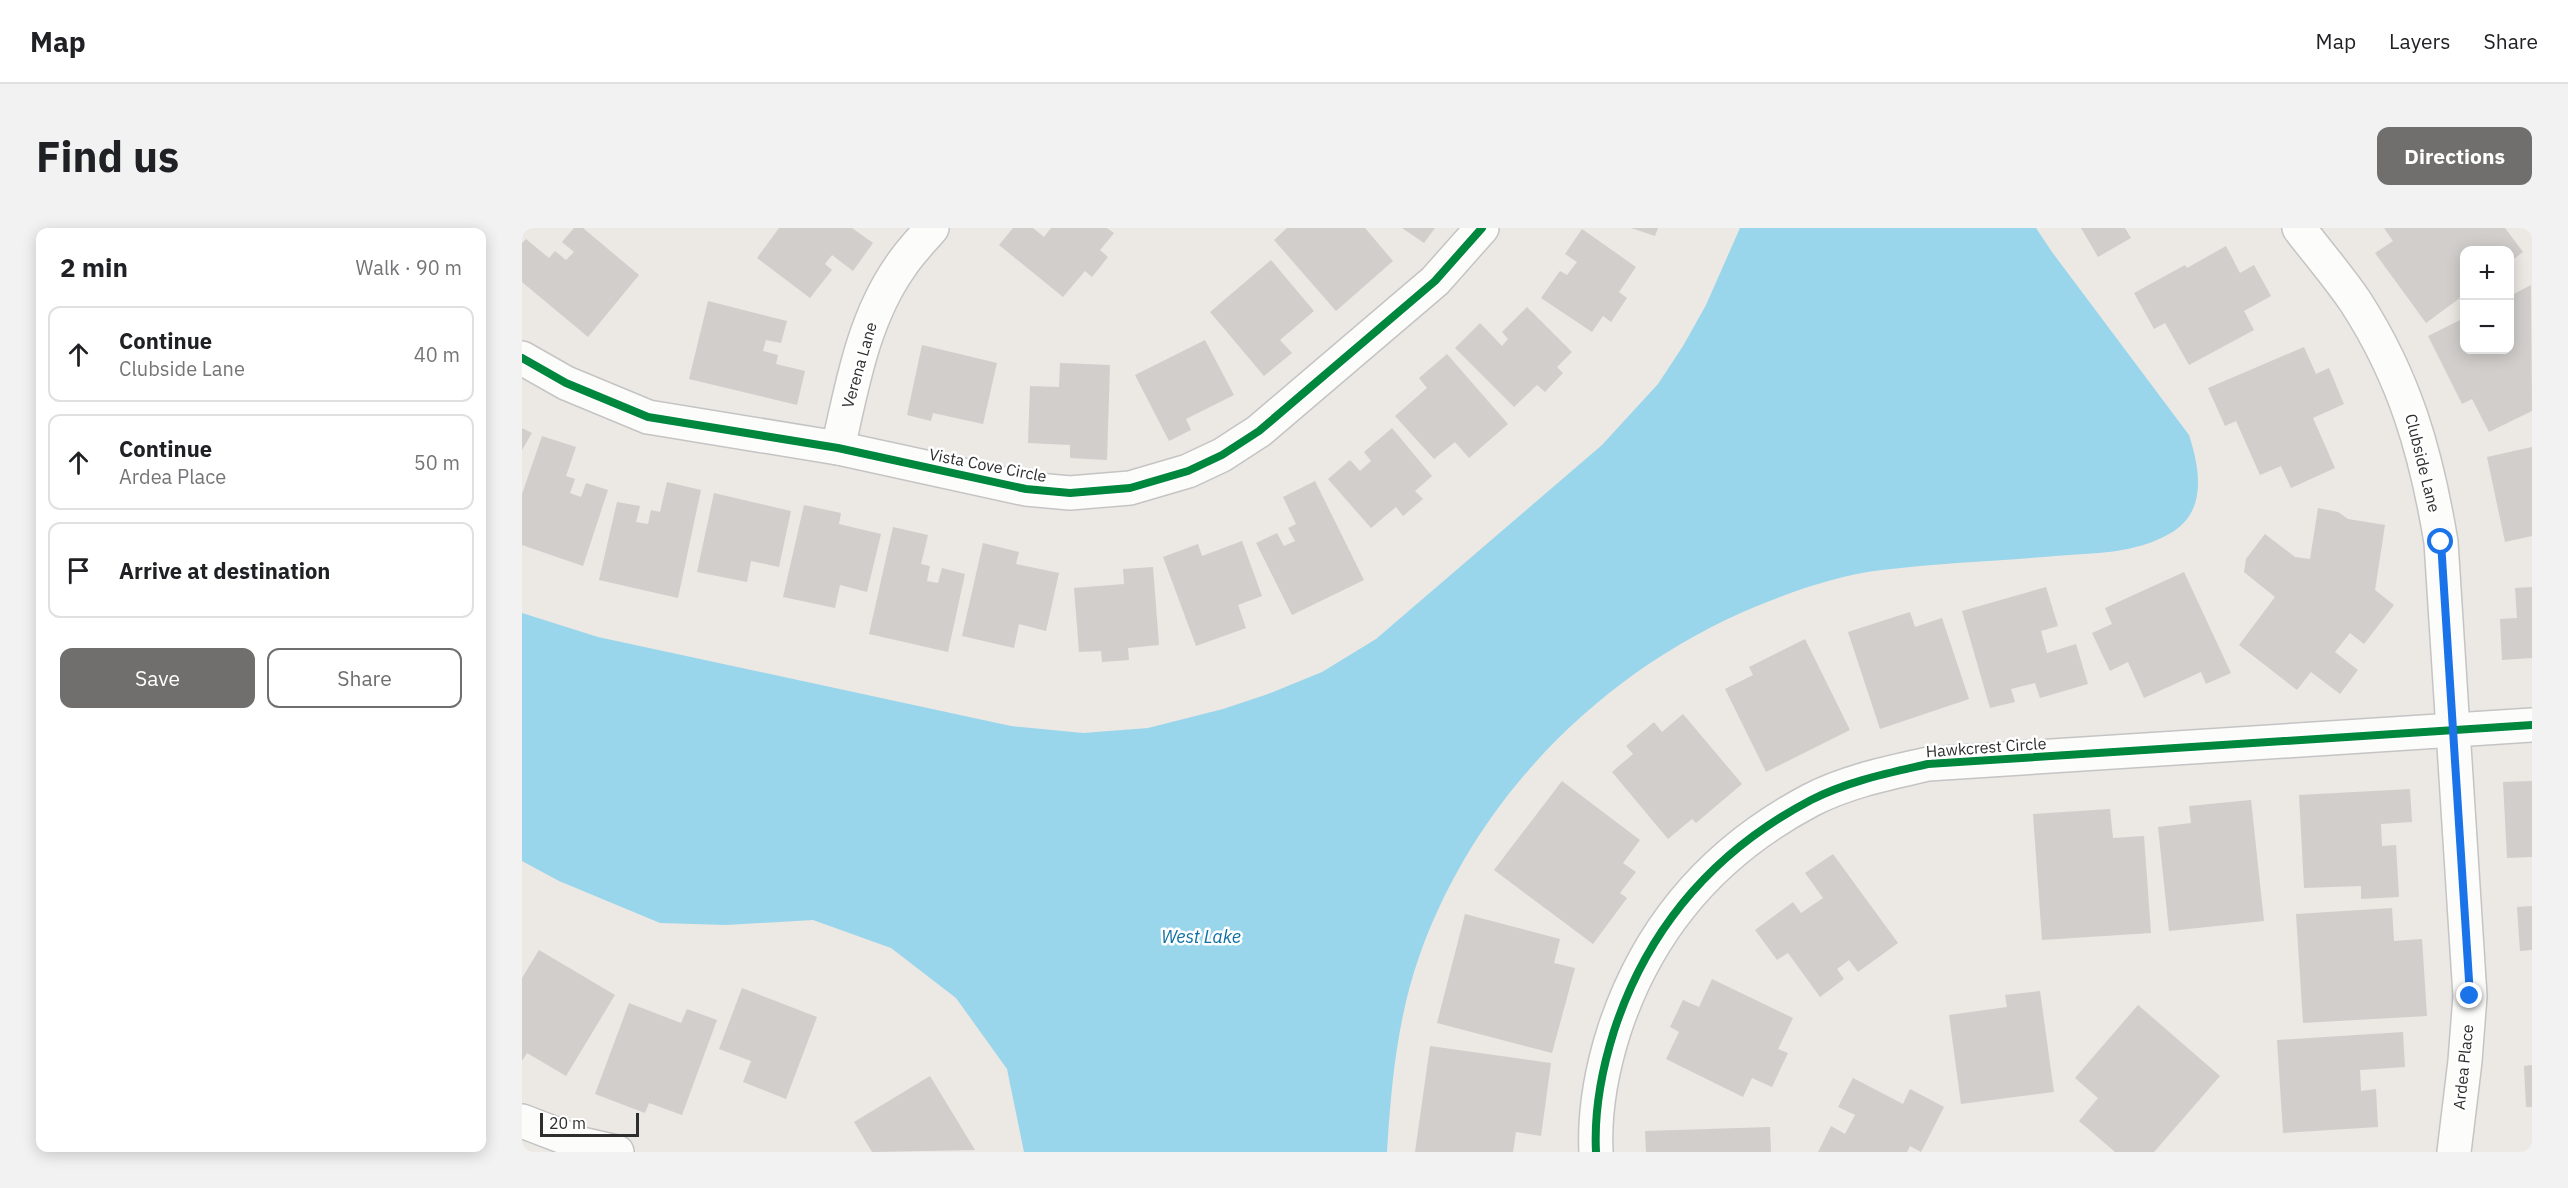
<!DOCTYPE html>
<html lang="en">
<head>
<meta charset="utf-8">
<style>
  :root { --surface:#fff; --page:#f2f2f2; --text:#202124; --muted:#757577; --line:#e0e0e0; --accent:#706f6e }
  body { margin:0; font-family:"IBM Plex Sans",sans-serif; background:var(--page); color:var(--text) }
  .controls { position:absolute; right:18px; top:18px; display:grid; overflow:hidden; border-radius:12px; box-shadow:0 3px 15px #0003 }
  .controls button { width:54px; height:54px; display:grid; place-items:center; padding:0; border:0; border-bottom:2px solid var(--line); background:var(--surface); color:var(--text); font:30px sans-serif }
  .scale { position:absolute; left:18px; bottom:15px; width:99px; box-sizing:border-box; padding-left:6px; border:3px solid #2e2e2e; border-top:0; font-size:16px; line-height:21px; white-space:nowrap; color:#2e2e2e; -webkit-text-stroke:4px #fff; paint-order:stroke }
  .stop { position:absolute; width:18px; height:18px; margin:-14px; border:4px solid #1a73e8; border-radius:50%; background:#fff }
  .stop.end { background:#1a73e8; border-color:#fff; box-shadow:0 2px 6px #0008 }
  .list { margin:0; padding:0; list-style:none }
  h2 { display:flex; justify-content:space-between; align-items:center; height:78px; margin:0; padding:0 24px; font-size:26px }
  h2 small { font-size:20px; font-weight:400; color:var(--muted) }
  .list li { display:grid; grid-template-columns:39px 1fr auto; gap:18px; align-items:center; box-sizing:border-box; height:96px; margin:0 12px 12px; padding:0 12px; border:2px solid var(--line); border-radius:12px }
  .list b { display:block; font-size:22px; white-space:nowrap }
  .list p { margin:0; font-size:20px; white-space:nowrap; color:var(--muted) }
  .list em { font-size:20px; font-style:normal; color:var(--muted) }
  .actions { display:flex; gap:12px; padding:18px 24px }
  .actions a { flex:1; padding:14px 0; border:2px solid var(--accent); border-radius:12px; text-align:center; font-size:21px; color:var(--accent) }
  .actions .main { background:var(--accent); color:#fff }
  .icon { flex:none; width:33px; height:33px; fill:none; stroke:currentColor; stroke-width:2; stroke-linecap:round; stroke-linejoin:round }
  .map { position:relative; flex:none; width:2010px; height:924px; overflow:hidden; border-radius:12px }
  header { display:flex; align-items:center; gap:36px; box-sizing:border-box; height:84px; padding:0 30px; background:var(--surface); border-bottom:2px solid var(--line) }
  header strong { font-size:28px }
  nav { display:flex; gap:33px; margin-inline-start:auto; font-size:21px }
  .intro { display:flex; align-items:center; justify-content:space-between; box-sizing:border-box; height:144px; padding:0 36px }
  h1 { margin:0; font-size:42px }
  .button { padding:15px 27px; border-radius:12px; background:var(--accent); color:#fff; font-size:21px; font-weight:700 }
  main { display:flex; gap:36px; padding:0 36px }
  aside { flex:1; background:var(--surface); border-radius:12px; box-shadow:0 3px 15px #0003 }
  .map>svg:first-child { display:block }
  .water { fill:#99d6ec }
  .building { fill:#d1cecb }
  .lines { fill:none; stroke-linecap:round; stroke-linejoin:round }
  .street-casing { stroke:#c5c4c5; stroke-width:36 }
  .street { stroke:#fcfcfb; stroke-width:33 }
  .cycleway-casing { stroke:#fff; stroke-width:11 }
  .cycleway { stroke:#00873e; stroke-width:8 }
  .route { stroke:#1a73e8; stroke-width:8 }
  .labels { text-anchor:middle; stroke-width:5; stroke-linejoin:round; paint-order:stroke }
  .street-label { font-size:16px; fill:#2e2e2e; stroke:#fff }
  .water-label { font-size:18px; font-style:italic; fill:#0d6fa3; stroke:#fff }
</style>
</head>
<body>
<header>
<strong>Map</strong>
<nav><a>Map</a><a>Layers</a><a>Share</a></nav>
</header>
<div class="intro"><h1>Find us</h1><a class="button">Directions</a></div>
<main>
<aside>
<h2>2 min<small>Walk · 90 m</small></h2>
<ul class="list">
<li><svg class="icon" aria-label="ahead" viewBox="0 0 24 24"><path d="M12 20V5M6 11l6-6 6 6"/></svg><div><b>Continue</b><p>Clubside Lane</p></div><em>40 m</em></li>
<li><svg class="icon" aria-label="ahead" viewBox="0 0 24 24"><path d="M12 20V5M6 11l6-6 6 6"/></svg><div><b>Continue</b><p>Ardea Place</p></div><em>50 m</em></li>
<li><svg class="icon" aria-label="arrive" viewBox="0 0 24 24"><path d="M6 21V4h12l-3 4 3 4H6"/></svg><div><b>Arrive at destination</b></div></li>
</ul>
<div class="actions"><a class="main">Save</a><a>Share</a></div>
</aside>
<div class="map">
<svg width="2010" height="924" viewBox="0 0 2010 924">
  <rect width="100%" height="100%" fill="#ece8e4"/>
  <path class="water" d="M1218,0H1514L1530,24L1667,207C1678,241 1686,285 1647,306C1612,326 1571,325 1533,328C1475,333 1417,335 1360,342C1317,347 1274,362 1235,378C1080,442 953,570 897,729C875,792 869,858 865,924H502L485,841L434,770L369,720L291,692L204,697L138,695L37,653L0,633V385L76,409L489,498L561,505L626,500L701,481L746,466L800,444L854,411L1080,217L1136,156L1161,118L1184,77Z"/>
  <g class="building">
    <polygon points="52,0 61,0 117,47 66,109 0,54 0,15 4,11 27,30 33,23 44,32 52,24 40,14"/>
    <polygon points="257,0 330,0 351,15 331,43 310,27 303,36 310,42 288,70 235,30"/>
    <polygon points="491,0 511,0 522,9 529,0 585,0 592,5 578,22 586,29 570,49 563,43 541,69 477,17"/>
    <polygon points="765,0 843,0 871,33 814,83 752,12"/>
    <polygon points="880,0 913,0 902,15"/>
    <polygon points="1109,0 1136,0 1133,8"/>
    <polygon points="1559,0 1603,0 1609,10 1576,29"/>
    <polygon points="1862,0 1983,0 2001,24 1988,34 1988,22 1942,22 1942,67 1904,95 1853,25 1871,13"/>
    <polygon points="1060,1 1114,39 1097,64 1105,70 1089,94 1081,88 1070,104 1019,70 1038,43 1045,47 1055,34 1043,26"/>
    <polygon points="1704,18 1718,45 1732,37 1749,68 1722,83 1732,102 1667,137 1643,95 1632,101 1612,65 1663,37 1665,40"/>
    <polygon points="749,32 792,83 758,112 770,125 742,148 688,84"/>
    <polygon points="2009,57 2010,183 1967,204 1950,171 1940,176 1906,108 1942,90 1942,122 1988,122 1988,68"/>
    <polygon points="186,73 265,93 259,115 244,112 241,123 256,127 254,136 283,143 275,177 167,151"/>
    <polygon points="1005,79 1050,124 1035,139 1041,145 1023,164 1015,157 992,179 933,120 958,95 980,118 986,111 980,104"/>
    <polygon points="683,112 712,167 664,191 669,202 647,213 613,147"/>
    <polygon points="400,117 475,135 461,196 411,185 409,193 385,187"/>
    <polygon points="1782,119 1794,146 1807,140 1822,176 1791,190 1813,240 1769,260 1759,238 1738,247 1714,193 1703,198 1686,160"/>
    <polygon points="925,126 986,196 947,230 933,214 912,231 873,188 905,160 897,150"/>
    <polygon points="538,135 588,137 585,232 548,230 548,217 506,215 508,158 537,159"/>
    <polygon points="0,200 10,205 0,222"/>
    <polygon points="870,200 910,248 893,263 901,271 881,288 874,279 849,300 806,251 828,232 838,243 849,233 842,224"/>
    <polygon points="20,208 54,219 44,248 53,251 48,265 59,269 64,255 86,262 61,338 0,317 0,266"/>
    <polygon points="2010,219 2010,308 1983,314 1965,229"/>
    <polygon points="793,253 842,352 770,387 734,315 755,305 762,318 773,313 766,300 774,296 761,269"/>
    <polygon points="145,254 179,262 156,370 77,352 95,274 118,278 114,294 126,296 129,282 138,284"/>
    <polygon points="192,265 269,283 257,339 229,333 225,354 175,344"/>
    <polygon points="282,277 319,285 317,296 359,306 345,364 318,357 313,380 261,369"/>
    <polygon points="1796,280 1816,284 1826,291 1863,297 1853,362 1872,377 1842,416 1828,405 1813,424 1836,442 1818,466 1789,444 1775,462 1717,417 1753,369 1722,344 1724,331 1743,306 1773,329 1788,331"/>
    <polygon points="371,299 406,307 399,336 408,338 405,353 416,355 420,340 443,346 426,424 347,406"/>
    <polygon points="720,313 740,368 716,377 724,400 674,418 641,329 676,316 680,328"/>
    <polygon points="461,315 497,324 494,336 537,345 524,403 497,396 492,420 440,408"/>
    <polygon points="631,339 637,417 606,420 607,432 580,434 579,423 557,424 552,360 602,356 601,341"/>
    <polygon points="1662,344 1709,445 1684,456 1679,444 1622,470 1606,434 1588,443 1570,405 1590,396 1583,380"/>
    <polygon points="1524,359 1536,398 1519,403 1525,425 1554,416 1566,456 1518,470 1513,455 1489,461 1493,474 1468,480 1440,383"/>
    <polygon points="2010,359 2010,430 1980,432 1978,391 1995,390 1993,360"/>
    <polygon points="1388,384 1393,399 1420,390 1447,471 1358,501 1326,404"/>
    <polygon points="1283,411 1328,502 1244,544 1203,461 1231,447 1227,439"/>
    <polygon points="1161,486 1220,556 1174,595 1170,591 1146,611 1090,544 1111,526 1104,518 1132,494 1140,504"/>
    <polygon points="1040,553 1118,612 1101,635 1114,644 1098,665 1105,670 1071,716 972,642"/>
    <polygon points="2010,553 2010,629 1985,630 1981,554"/>
    <polygon points="1888,561 1890,594 1859,596 1860,618 1874,617 1877,669 1839,671 1839,658 1782,660 1777,567"/>
    <polygon points="1729,572 1742,693 1647,703 1636,599 1669,595 1667,578"/>
    <polygon points="1588,581 1591,610 1622,608 1629,705 1520,712 1511,586"/>
    <polygon points="1311,626 1376,715 1336,744 1327,732 1315,741 1322,751 1298,769 1266,725 1255,732 1233,702 1271,674 1279,685 1301,670 1283,645"/>
    <polygon points="2010,678 2010,722 1998,723 1995,679"/>
    <polygon points="1870,680 1872,713 1900,711 1905,788 1781,795 1774,686"/>
    <polygon points="943,686 1038,711 1032,735 1053,740 1030,825 915,795"/>
    <polygon points="17,722 93,767 44,848 5,825 0,833 0,750"/>
    <polygon points="1190,751 1271,790 1256,821 1266,825 1250,859 1230,850 1221,869 1144,831 1157,804 1148,799 1161,772 1177,779"/>
    <polygon points="220,760 295,789 264,871 221,854 229,833 197,821"/>
    <polygon points="1518,763 1532,864 1439,876 1427,787 1485,779 1483,767"/>
    <polygon points="107,775 159,795 165,781 195,792 160,887 127,875 123,885 73,866"/>
    <polygon points="1616,777 1698,848 1632,924 1593,924 1557,893 1576,870 1553,850"/>
    <polygon points="1881,804 1883,839 1838,842 1839,863 1854,861 1856,899 1761,905 1755,812"/>
    <polygon points="908,818 1029,835 1019,908 994,904 991,924 893,924"/>
    <polygon points="2010,837 2010,879 2004,879 2002,838"/>
    <polygon points="408,848 453,922 350,924 332,894"/>
    <polygon points="1331,850 1381,876 1388,861 1422,879 1399,924 1388,918 1385,924 1296,924 1309,898 1323,906 1333,887 1316,879"/>
    <polygon points="1248,899 1249,924 1124,924 1123,903"/>
  </g>
  <g class="lines">
    <defs>
      <g id="street">
        <path d="M1777,0C1795,24 1816,48 1833,73C1883,150 1904,224 1919,314L1948,768L1943,833L1932,924"/>
        <polyline points="0,130 44,155 126,189 316,220 504,261 548,265 608,260 666,243 700,227 737,203 913,53 960,0"/>
        <path d="M316,220C330,158 341,92 378,39C387,25 399,13 410,0"/>
        <polyline points="0,893 60,916 95,924"/>
        <path d="M1074,924C1072,884 1080,841 1092,803C1126,699 1192,623 1289,572C1326,553 1367,545 1406,536L2010,497"/>
      </g>
    </defs>
    <use href="#street" class="street-casing"/>
    <use href="#street" class="street"/>
    <defs>
      <g id="cycleway">
        <polyline points="0,130 44,155 126,189 316,220 504,261 548,265 608,260 666,243 700,227 737,203 913,53 960,0"/>
        <path d="M1074,924C1072,884 1080,841 1092,803C1126,699 1192,623 1289,572C1326,553 1367,545 1406,536L2010,497"/>
      </g>
    </defs>
    <use href="#cycleway" class="cycleway-casing"/>
    <use href="#cycleway" class="cycleway"/>
  </g>
  <g class="lines">
    <polyline class="route" points="1919,314 1948,768"/>
  </g>
  <g class="labels">
    <g class="street-label">
      <text transform="translate(337 137) rotate(-74)" y="6">Verena Lane</text>
      <text transform="translate(1901 235) rotate(76)" y="6">Clubside Lane</text>
      <text transform="translate(466 237) rotate(11)" y="6">Vista Cove Circle</text>
      <text transform="translate(1464 519) rotate(-4)" y="6">Hawkcrest Circle</text>
      <text transform="translate(1941 839) rotate(-84)" y="6">Ardea Place</text>
    </g>
    <g class="water-label">
      <text x="679" y="715">West Lake</text>
    </g>
  </g>
</svg>
<div class="controls">
<button>+</button>
<button>−</button>
</div>
<div class="scale">20 m</div>
<div class="stop" style="left:1919px;top:314px"></div>
<div class="stop end" style="left:1948px;top:768px"></div>
</div>
</main>
</body>
</html>
